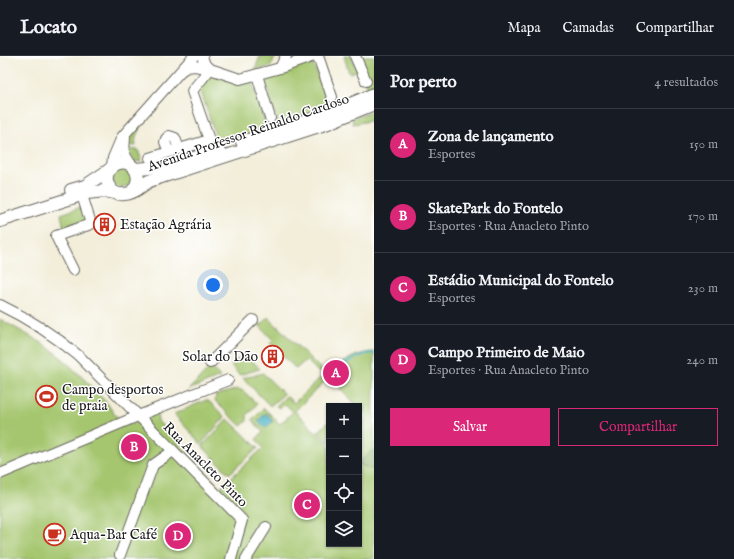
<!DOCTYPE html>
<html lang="pt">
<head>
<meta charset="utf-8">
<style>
  :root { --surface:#171b24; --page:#242831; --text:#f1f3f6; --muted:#9ea1a6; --line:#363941; --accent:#db2777 }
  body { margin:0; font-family:"IM FELL English",serif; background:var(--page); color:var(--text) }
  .controls { position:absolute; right:12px; bottom:12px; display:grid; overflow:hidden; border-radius:0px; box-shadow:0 1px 3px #0004 }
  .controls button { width:36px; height:36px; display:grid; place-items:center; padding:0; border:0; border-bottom:1px solid var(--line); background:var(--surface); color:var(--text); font:20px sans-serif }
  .you { position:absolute; left:213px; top:229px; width:14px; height:14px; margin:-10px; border:3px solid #fff; border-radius:50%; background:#1a73e8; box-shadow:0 0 0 6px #1a73e833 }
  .badge { display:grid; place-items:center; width:26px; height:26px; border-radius:50%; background:var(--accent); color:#fff; font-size:13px; font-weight:700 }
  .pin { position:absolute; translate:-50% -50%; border:2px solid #fff; box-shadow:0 1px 4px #0006 }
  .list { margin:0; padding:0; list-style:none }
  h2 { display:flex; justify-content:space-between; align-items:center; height:52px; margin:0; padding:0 16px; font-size:17px }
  h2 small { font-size:13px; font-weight:400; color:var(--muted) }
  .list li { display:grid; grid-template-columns:26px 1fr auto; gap:12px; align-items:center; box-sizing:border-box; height:72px; padding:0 16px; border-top:1px solid var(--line) }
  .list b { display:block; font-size:15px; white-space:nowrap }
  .list p { margin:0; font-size:13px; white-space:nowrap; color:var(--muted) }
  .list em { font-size:13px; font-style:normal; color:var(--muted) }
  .actions { display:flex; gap:8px; padding:12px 16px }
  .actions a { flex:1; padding:9px 0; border:1px solid var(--accent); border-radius:0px; text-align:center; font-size:14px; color:var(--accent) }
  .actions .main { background:var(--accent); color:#fff }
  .icon { flex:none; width:22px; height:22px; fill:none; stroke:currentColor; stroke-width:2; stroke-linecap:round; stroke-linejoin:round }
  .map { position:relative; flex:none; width:374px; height:503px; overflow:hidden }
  header { display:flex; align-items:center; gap:24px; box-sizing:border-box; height:56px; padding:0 20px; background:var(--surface); border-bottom:1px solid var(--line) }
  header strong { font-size:19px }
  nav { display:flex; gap:22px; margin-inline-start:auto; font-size:14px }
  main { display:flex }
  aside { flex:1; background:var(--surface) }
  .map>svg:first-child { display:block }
  .green { fill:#a5c66e; stroke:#607145; fill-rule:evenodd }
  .forest { fill:#84ab61; stroke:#50643e }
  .water { fill:#45b1c2; stroke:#30666f }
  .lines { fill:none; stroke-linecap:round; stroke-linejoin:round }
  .stream { stroke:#45b1c2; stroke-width:2 }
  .minor-casing { stroke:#67665e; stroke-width:12 }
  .major-casing { stroke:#67665e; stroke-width:14 }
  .minor { stroke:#fff; stroke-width:10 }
  .major { stroke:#fff; stroke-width:12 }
  .labels { text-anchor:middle; stroke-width:3; stroke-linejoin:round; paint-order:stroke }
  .street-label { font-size:14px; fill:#1c1c1c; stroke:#fff }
  .poi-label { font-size:14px; fill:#1c1c1c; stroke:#fff; text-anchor:start }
</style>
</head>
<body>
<header>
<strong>Locato</strong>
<nav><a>Mapa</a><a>Camadas</a><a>Compartilhar</a></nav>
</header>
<main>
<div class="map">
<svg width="374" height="503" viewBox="0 0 374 503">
  <rect width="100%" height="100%" fill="#fff"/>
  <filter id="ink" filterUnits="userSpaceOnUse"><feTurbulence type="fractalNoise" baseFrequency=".025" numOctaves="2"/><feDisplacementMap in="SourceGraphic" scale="8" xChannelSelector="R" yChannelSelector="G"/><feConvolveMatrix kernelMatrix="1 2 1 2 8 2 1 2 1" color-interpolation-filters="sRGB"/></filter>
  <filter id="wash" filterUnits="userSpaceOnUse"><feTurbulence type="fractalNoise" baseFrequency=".012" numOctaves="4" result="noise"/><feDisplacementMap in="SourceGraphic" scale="16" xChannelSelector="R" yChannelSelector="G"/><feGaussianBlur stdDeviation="0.9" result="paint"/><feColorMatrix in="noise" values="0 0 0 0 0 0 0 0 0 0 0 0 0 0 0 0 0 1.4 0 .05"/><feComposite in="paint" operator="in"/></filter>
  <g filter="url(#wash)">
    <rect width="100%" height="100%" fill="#f3eeda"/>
    <g class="green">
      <polygon points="260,0 276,0 270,11 255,14"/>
      <polygon points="344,0 351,0 357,15 349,17"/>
      <polygon points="358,0 374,0 374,31 368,34"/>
      <polygon points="310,6 314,9 327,45 332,43 334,49 278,68 265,26 265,20"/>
      <polygon points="211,18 235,27 251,23 267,72 218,88 200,33"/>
      <path d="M158,49C150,59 132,76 136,90L126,89L131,78Z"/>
      <polygon points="374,54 374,64 353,68 352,63"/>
      <polygon points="126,93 138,94 142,106 134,105"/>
      <circle cx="122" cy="122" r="10"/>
      <polygon points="84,150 88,164 64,173 61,158"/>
      <path d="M268,261L327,319C338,307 358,296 374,296V503H0V263L42,287L63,303L87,326L107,347L115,359L127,368L137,366L157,357L158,365L220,432L263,392L256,383L263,376L252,364L264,352L280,368L293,356L285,348L280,352L276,350L286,340L294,347L322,320L306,304L296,313L270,287L273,284L258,268L259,267L262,269ZM329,321L368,361L359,371V488H329V389L295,355Z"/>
      <polygon points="245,297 260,313 239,319 231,309"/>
      <polygon points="211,311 220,321 188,334"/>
      <polygon points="263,317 284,338 270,350 243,322"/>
      <polygon points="238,333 243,335 257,348 247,359 247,365 241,370 215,345 216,339"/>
      <polygon points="206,344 210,346 225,361 201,388 174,358"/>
      <polygon points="228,363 258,392 229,418 202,390"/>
      <polygon points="329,365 329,387 318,376"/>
    </g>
    <polygon class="forest" points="374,394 374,414 360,409 362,403"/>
    <polygon class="water" points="266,357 273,365 266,372 258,365"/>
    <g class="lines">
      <path class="stream" d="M343,309C353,303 362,297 374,297"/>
    </g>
  </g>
  <g filter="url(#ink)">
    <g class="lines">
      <defs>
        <g id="minor">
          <polyline points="202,0 205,9 210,13"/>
          <polyline points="318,0 332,41"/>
          <polyline points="355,0 366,25"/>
          <polyline points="280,12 314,0"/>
          <polyline points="182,14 187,11 195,10 210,13 240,23 280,12 286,0"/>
          <polyline points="257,19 270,62"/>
          <polyline points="125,81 124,97 131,109"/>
          <polyline points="169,96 165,86 166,83 169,80 175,82 179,93"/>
          <polyline points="150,102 209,84 192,35 210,13"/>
          <polyline points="112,110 113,102 122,81 194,0"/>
          <polyline points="73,214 56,180 91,168 82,139"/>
          <path d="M0,249C29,263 54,279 79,300L242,464L231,503"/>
          <polyline points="210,307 253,264"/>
          <polyline points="0,418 138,360 228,324"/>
          <polyline points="120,499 153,409 173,395"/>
          <polyline points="246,503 266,471"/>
        </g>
        <g id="major">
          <polyline points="242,86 325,59 374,38"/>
          <path d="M135,113C164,112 191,103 219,94"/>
          <polyline points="71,134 85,130 109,114"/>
          <path d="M133,134C147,118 127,97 112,111C101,121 109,140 124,138C133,138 142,130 149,125L328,67L374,48"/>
          <polyline points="0,165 87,137 105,135 115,137"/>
        </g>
      </defs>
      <use href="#minor" class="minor-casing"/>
      <use href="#major" class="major-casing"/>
      <use href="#minor" class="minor"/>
      <use href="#major" class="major"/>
    </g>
  </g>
  <defs>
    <symbol id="building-ring" viewBox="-11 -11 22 22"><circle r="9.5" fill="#fff" stroke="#c8321e" stroke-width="1.5"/><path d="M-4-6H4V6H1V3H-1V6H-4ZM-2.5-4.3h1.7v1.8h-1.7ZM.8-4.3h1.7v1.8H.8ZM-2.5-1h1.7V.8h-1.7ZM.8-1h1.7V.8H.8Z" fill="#c8321e"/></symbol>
    <symbol id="stadium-ring" viewBox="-11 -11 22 22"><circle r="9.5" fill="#fff" stroke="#c8321e" stroke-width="1.5"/><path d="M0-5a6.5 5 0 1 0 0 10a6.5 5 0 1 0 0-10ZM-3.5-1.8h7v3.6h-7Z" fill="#c8321e"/></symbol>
    <symbol id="cafe-ring" viewBox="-11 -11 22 22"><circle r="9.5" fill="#fff" stroke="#c8321e" stroke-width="1.5"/><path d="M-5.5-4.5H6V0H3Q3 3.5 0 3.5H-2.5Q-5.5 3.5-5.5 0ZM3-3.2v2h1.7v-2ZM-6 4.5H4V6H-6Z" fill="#c8321e"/></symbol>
  </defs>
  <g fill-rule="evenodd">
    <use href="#building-ring" x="92" y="156" width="25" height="25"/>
    <use href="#building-ring" x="260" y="288" width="25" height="25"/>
    <use href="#stadium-ring" x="34" y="328" width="25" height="25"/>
    <use href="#cafe-ring" x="42" y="466" width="25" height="25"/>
  </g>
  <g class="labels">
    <g class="street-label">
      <text transform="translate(248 76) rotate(-19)" y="5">Avenida Professor Reinaldo Cardoso</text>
      <text transform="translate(206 408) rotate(45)" y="5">Rua Anacleto Pinto</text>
    </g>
    <g class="poi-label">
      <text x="120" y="173">Estação Agrária</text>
      <text x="258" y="305" text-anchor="end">Solar do Dão</text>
      <text x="62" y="338">Campo desportos<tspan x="62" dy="16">de praia</tspan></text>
      <text x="70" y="483">Aqua-Bar Café</text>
    </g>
  </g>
</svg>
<div class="controls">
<button>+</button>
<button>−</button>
<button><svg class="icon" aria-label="locate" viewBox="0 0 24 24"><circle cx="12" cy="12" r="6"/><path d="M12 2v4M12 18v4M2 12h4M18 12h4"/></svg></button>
<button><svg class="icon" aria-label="layers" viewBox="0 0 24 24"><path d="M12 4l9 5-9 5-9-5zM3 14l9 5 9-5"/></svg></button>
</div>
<div class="you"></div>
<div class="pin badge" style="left:336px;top:317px">A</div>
<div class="pin badge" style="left:134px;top:391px">B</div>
<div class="pin badge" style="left:307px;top:449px">C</div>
<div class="pin badge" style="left:178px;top:480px">D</div>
</div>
<aside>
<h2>Por perto<small>4 resultados</small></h2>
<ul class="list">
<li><span class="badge">A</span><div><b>Zona de lançamento</b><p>Esportes</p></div><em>150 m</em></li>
<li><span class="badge">B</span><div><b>SkatePark do Fontelo</b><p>Esportes · Rua Anacleto Pinto</p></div><em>170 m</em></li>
<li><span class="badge">C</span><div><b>Estádio Municipal do Fontelo</b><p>Esportes</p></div><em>230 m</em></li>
<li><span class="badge">D</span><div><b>Campo Primeiro de Maio</b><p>Esportes · Rua Anacleto Pinto</p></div><em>240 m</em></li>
</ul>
<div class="actions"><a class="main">Salvar</a><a>Compartilhar</a></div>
</aside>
</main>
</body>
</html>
